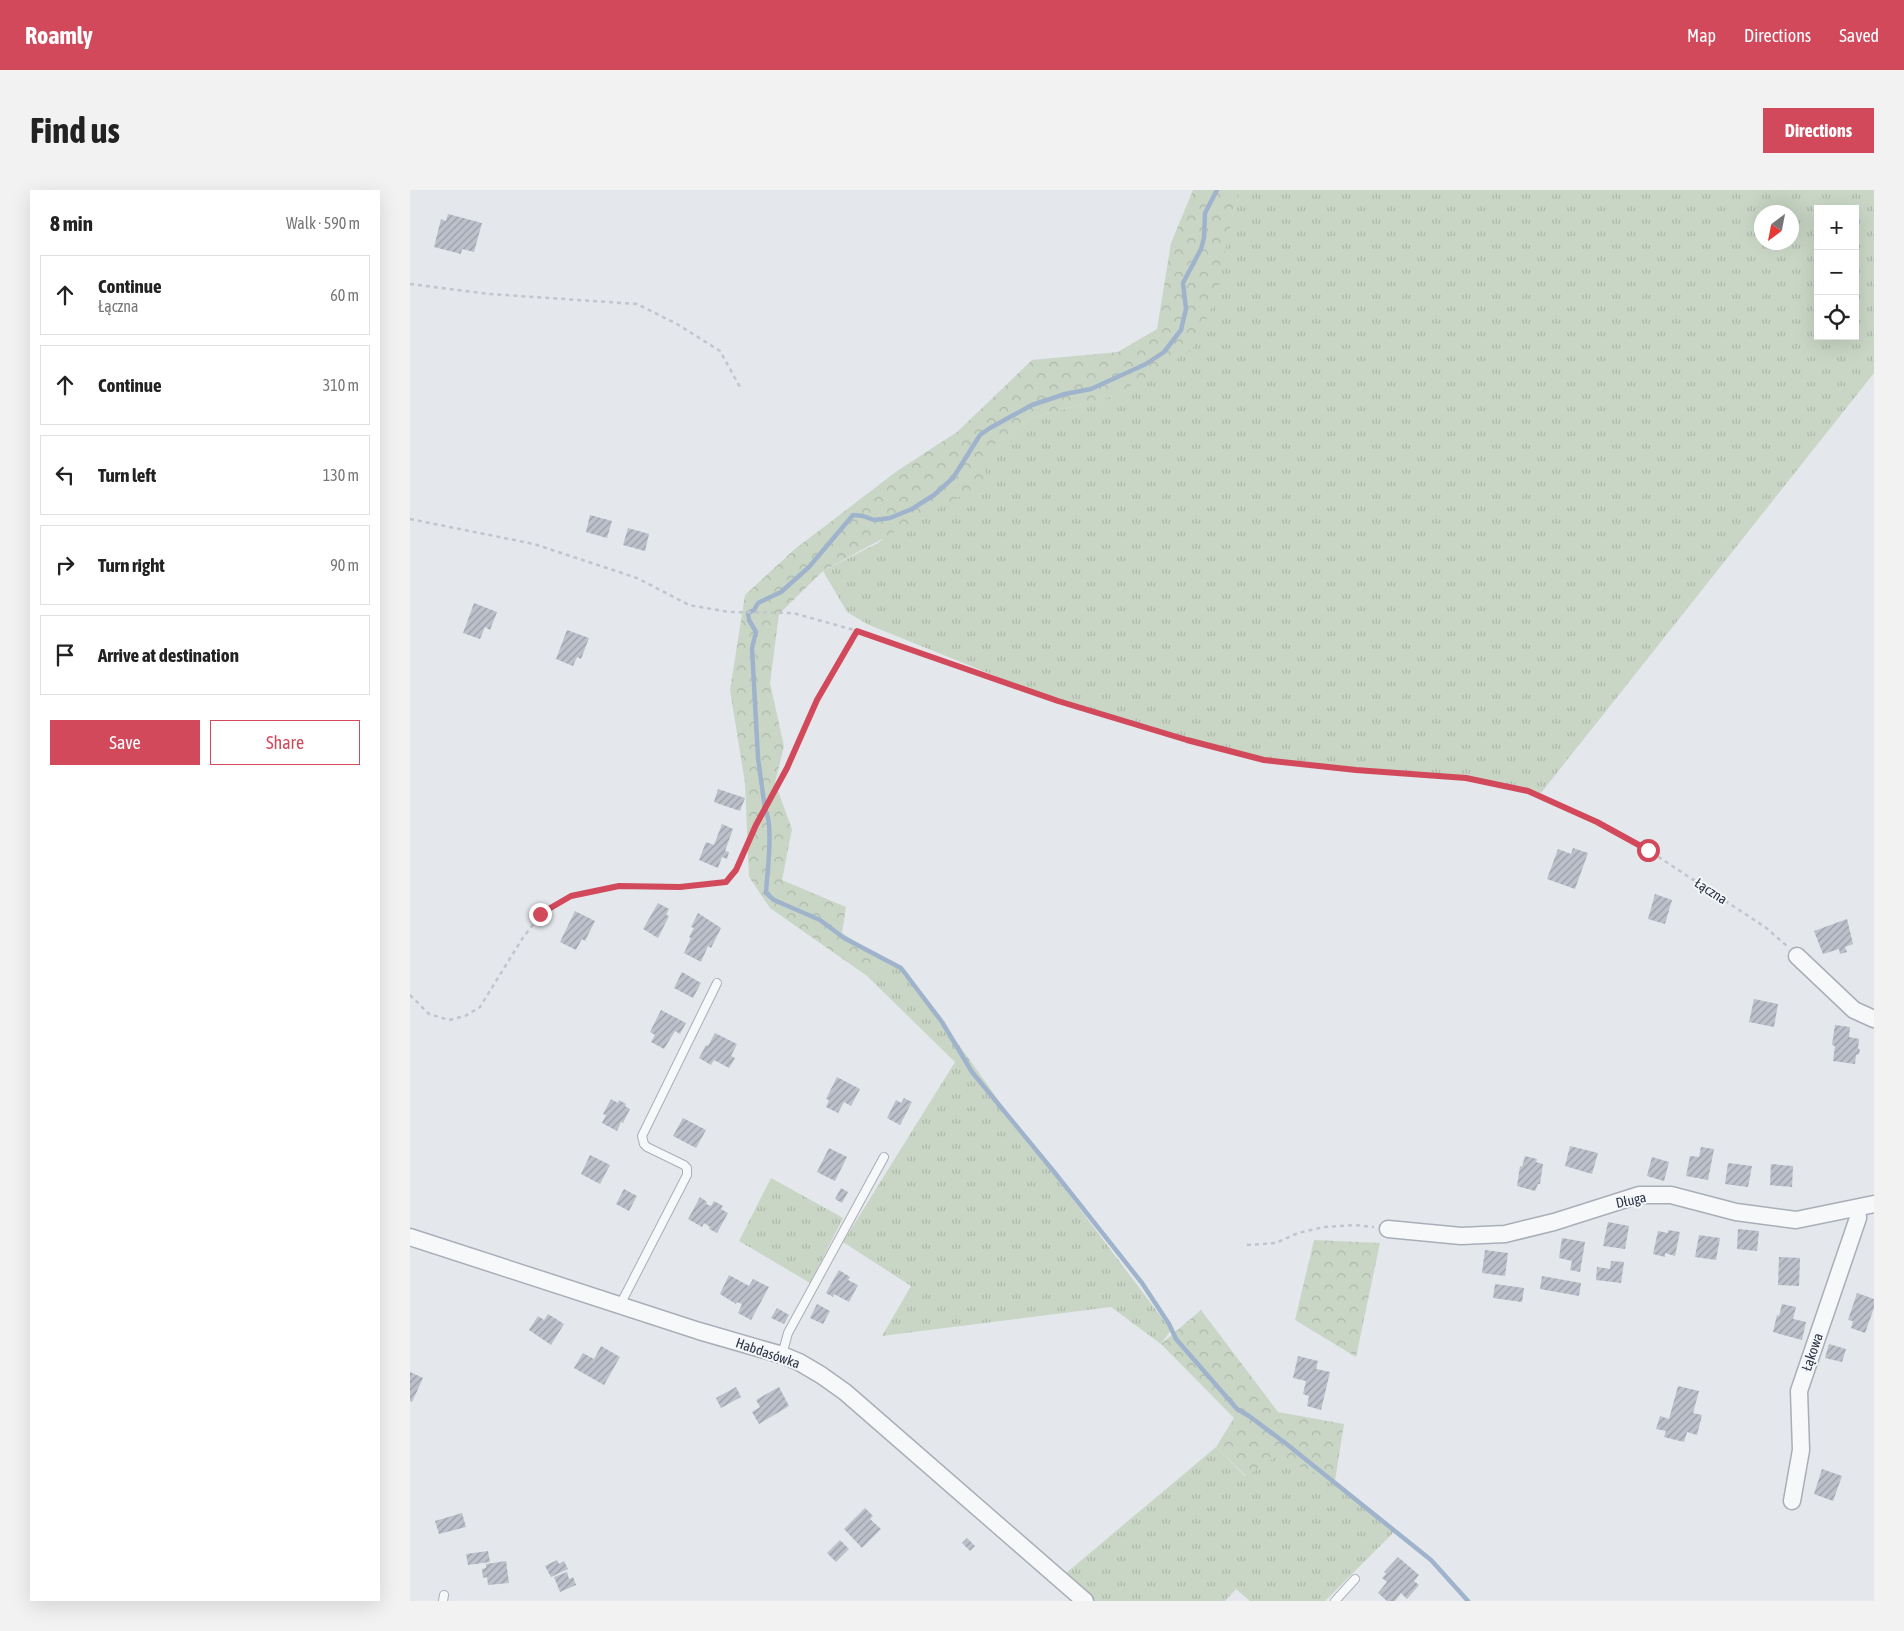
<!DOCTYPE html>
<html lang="en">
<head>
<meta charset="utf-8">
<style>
  :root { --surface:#fff; --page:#f2f2f2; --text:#222; --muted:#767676; --line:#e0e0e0; --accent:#d1495b }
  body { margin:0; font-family:"Asap Condensed",sans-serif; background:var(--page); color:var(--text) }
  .controls { position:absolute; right:15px; top:15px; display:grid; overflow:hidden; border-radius:0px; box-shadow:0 5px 20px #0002 }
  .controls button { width:45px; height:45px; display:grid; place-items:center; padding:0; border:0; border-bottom:1px solid var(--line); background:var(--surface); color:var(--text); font:25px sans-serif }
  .compass { position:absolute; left:1344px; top:15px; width:45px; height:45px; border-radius:50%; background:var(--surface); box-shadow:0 5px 20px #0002; rotate:212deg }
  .stop { position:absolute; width:15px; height:15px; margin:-11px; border:4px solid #d1495b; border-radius:50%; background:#fff }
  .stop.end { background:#d1495b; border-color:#fff; box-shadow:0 1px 5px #0008 }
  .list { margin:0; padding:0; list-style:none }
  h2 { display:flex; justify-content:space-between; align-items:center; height:65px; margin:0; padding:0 20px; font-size:21px }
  h2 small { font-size:16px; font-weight:400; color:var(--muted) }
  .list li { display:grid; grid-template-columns:32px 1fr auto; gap:15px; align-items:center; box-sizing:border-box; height:80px; margin:0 10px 10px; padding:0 10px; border:1px solid var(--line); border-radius:0px }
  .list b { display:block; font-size:19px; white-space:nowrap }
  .list p { margin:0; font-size:16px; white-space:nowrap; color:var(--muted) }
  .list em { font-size:16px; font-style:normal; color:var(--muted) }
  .actions { display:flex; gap:10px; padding:15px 20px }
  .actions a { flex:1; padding:11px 0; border:1px solid var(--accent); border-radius:0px; text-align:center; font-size:18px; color:var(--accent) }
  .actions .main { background:var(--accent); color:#fff }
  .icon { flex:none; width:28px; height:28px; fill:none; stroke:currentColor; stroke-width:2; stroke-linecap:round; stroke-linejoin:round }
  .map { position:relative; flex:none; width:1464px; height:1411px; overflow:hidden; border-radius:0px }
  header { display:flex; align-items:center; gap:30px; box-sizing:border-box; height:70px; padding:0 25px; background:var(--accent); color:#fff }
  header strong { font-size:24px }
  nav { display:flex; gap:28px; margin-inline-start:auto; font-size:18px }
  .intro { display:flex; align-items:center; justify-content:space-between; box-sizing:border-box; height:120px; padding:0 30px }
  h1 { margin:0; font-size:35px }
  .button { padding:12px 22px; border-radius:0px; background:var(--accent); color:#fff; font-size:18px; font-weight:700 }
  main { display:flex; gap:30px; padding:0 30px }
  aside { flex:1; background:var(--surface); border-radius:0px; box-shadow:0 5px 20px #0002 }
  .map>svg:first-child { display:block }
  .grass { fill:url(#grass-tufts); fill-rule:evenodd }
  .forest { fill:url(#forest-crowns) }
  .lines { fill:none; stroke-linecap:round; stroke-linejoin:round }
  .stream { stroke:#9fb4cc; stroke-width:4.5 }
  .building { fill:url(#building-hatch) }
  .lane-casing { stroke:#a9aeb7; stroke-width:10 }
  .street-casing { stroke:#a9aeb7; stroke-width:19 }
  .path { stroke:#c2c5cb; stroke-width:2.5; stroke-dasharray:4 4; stroke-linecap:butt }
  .lane { stroke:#f7f8fa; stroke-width:8 }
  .street { stroke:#f7f8fa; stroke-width:16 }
  .route { stroke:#d1495b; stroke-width:6 }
  .labels { text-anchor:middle; stroke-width:4; stroke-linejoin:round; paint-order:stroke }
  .street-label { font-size:14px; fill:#2b3445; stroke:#f4f6f9 }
</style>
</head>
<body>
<header>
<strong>Roamly</strong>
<nav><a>Map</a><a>Directions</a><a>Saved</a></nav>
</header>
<div class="intro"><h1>Find us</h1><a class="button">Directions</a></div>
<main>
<aside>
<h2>8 min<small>Walk · 590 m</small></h2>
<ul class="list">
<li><svg class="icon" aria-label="ahead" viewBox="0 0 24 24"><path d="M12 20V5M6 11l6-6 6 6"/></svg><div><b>Continue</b><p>Łączna</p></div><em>60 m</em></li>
<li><svg class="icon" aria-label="ahead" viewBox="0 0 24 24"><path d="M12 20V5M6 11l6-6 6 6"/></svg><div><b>Continue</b></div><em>310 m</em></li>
<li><svg class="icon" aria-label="left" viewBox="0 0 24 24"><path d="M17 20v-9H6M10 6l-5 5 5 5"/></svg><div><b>Turn left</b></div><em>130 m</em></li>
<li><svg class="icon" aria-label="right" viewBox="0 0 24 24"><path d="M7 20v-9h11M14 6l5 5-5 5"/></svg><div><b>Turn right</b></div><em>90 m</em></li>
<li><svg class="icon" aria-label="arrive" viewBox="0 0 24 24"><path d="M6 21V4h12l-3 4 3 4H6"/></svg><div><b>Arrive at destination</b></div></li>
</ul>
<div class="actions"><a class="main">Save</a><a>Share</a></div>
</aside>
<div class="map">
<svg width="1464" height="1411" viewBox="0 0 1464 1411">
  <defs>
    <pattern id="grass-tufts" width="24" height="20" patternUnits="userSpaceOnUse" patternTransform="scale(1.25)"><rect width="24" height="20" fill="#c9d6c5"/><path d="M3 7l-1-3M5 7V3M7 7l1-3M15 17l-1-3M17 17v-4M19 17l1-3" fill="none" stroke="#adb8ab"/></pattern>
    <pattern id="forest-crowns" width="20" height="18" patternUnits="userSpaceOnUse" patternTransform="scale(1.25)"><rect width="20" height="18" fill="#c9d6c5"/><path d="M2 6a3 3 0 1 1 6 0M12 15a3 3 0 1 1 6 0" fill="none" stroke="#adb8ab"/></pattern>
    <pattern id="building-hatch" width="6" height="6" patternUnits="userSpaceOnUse" patternTransform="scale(1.25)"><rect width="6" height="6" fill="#bbc0ca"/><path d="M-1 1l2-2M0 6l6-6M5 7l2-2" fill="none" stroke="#989da6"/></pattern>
  </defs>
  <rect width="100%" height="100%" fill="#e4e7ec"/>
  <g class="grass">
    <path d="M830,0H1464V183L1131,603L1056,588L946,581L854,570L777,550L648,511L459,435L437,422L413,381L468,353L572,263L621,228L703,206L822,26ZM1408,19H1445V146H1408ZM1352,22H1382V52H1352Z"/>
    <polygon points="478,772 497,782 594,918 761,1140 751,1154 701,1117 472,1146 501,1096 433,1052 545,872 457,786"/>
    <polygon points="361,988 433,1028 400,1093 329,1051"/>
    <polygon points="806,1257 835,1286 866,1266 925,1291 985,1341 915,1411 840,1411 826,1399 815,1411 675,1411 649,1389"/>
  </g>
  <g class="forest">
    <polygon points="783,0 830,0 822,26 807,106 782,160 703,206 621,228 573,263 577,292 413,381 369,424 360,493 374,556 365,593 382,639 372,690 436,717 432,743 478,772 457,786 360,718 339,687 335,593 320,500 335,405 385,359 487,281 547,242 622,170 708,162 747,139 761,53"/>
    <polygon points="904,1050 970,1053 946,1167 885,1130"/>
    <polygon points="791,1120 868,1222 934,1234 925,1291 866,1267 836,1286 806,1257 824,1228 751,1154"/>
  </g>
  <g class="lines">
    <path class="stream" d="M807,0L795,23L794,48L791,59L773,93L776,119L771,140L754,162L736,174L681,199L655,204L622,215L580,238L570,245L543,288L524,305L502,319L480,328L464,330L453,326L443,325L399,377L371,402L348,413L344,420L338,423L339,430L346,442L342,458L348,568L355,619C364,635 357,683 356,703L364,710L410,730L434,748L491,778L532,832L562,882L645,983L732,1093L759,1134L766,1149L827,1219L839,1226L874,1252L1021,1370L1058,1411"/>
  </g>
  <g class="building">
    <polygon points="38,24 72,33 64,62 52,59 51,64 24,57 31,29 36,31"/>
    <polygon points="180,325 202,331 197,348 176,342"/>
    <polygon points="218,338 239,344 235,361 213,355"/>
    <polygon points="64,413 87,422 80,440 75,437 70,449 53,443"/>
    <polygon points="157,440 179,448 171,469 167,467 163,476 146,469"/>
    <polygon points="308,599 335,608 330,621 304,612"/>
    <polygon points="312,634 323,639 315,661 319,662 317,669 312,667 308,678 289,670 296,652 304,655"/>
    <polygon points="1163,658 1178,663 1165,699 1137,689 1148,659 1161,664"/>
    <polygon points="1245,704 1262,710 1255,734 1238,729"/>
    <polygon points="248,713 259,719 256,725 259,726 248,748 233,739"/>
    <polygon points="165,721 185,731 175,751 172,749 166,760 150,752"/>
    <polygon points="288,723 311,738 301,758 298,756 291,772 274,763 281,748 279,747 284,738 281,737"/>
    <polygon points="1437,729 1443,754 1435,757 1437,762 1430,764 1429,759 1413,764 1404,741"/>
    <polygon points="272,782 291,793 283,808 264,798"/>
    <polygon points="1344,809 1368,814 1364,837 1339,832"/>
    <polygon points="251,820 276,833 270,844 265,841 254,859 241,852 245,845 240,842"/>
    <polygon points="1425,835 1440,837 1439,847 1449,849 1448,858 1450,860 1449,864 1446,865 1445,874 1423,871 1425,856 1422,855"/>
    <polygon points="305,843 327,854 321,866 325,868 319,878 304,870 301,875 289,868 296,855 298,856"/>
    <polygon points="427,887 450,899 441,916 434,912 428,923 416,917 419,910 416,909"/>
    <polygon points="494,908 502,912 490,935 477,928 486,910 491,913"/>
    <polygon points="201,909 208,913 209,910 216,914 215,916 220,919 213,933 211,932 207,941 192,933 196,925 193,924"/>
    <polygon points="273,928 296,940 286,958 263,946"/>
    <polygon points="1160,956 1188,963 1182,984 1155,976"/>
    <polygon points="1291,957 1304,959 1298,990 1276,986 1280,966 1289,967"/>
    <polygon points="419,958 437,967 425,991 407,982"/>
    <polygon points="180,965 200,975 190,994 171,984"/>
    <polygon points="1115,966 1127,969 1126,972 1133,974 1130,994 1128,994 1125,1001 1107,996 1110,976 1112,977"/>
    <polygon points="1242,967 1259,972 1254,991 1237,986"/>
    <polygon points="1318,973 1342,976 1338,997 1315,994"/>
    <polygon points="1361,974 1383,976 1382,997 1360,995"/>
    <polygon points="431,998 438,1002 432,1013 425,1009"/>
    <polygon points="214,999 227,1006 219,1021 206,1014"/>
    <polygon points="290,1007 297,1012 296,1014 301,1016 304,1011 313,1016 311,1019 318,1023 307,1043 299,1039 300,1037 294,1033 292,1037 278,1029"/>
    <polygon points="1198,1032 1219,1036 1215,1059 1193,1056"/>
    <polygon points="1328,1039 1349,1041 1347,1061 1327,1059"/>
    <polygon points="1258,1040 1270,1042 1265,1066 1255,1063 1255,1067 1243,1064 1248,1041 1258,1043"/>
    <polygon points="1289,1045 1310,1048 1306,1070 1285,1067"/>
    <polygon points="1152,1048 1175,1052 1170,1082 1160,1080 1162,1071 1149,1068"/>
    <polygon points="1075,1060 1098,1063 1095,1086 1072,1083"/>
    <polygon points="1369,1067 1390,1068 1389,1096 1368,1095"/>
    <polygon points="1201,1071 1214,1072 1211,1093 1186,1090 1187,1077 1200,1079"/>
    <polygon points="429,1080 440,1087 438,1090 448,1095 439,1112 424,1104 423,1107 416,1103"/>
    <polygon points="319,1085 339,1096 343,1089 359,1097 341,1130 328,1123 332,1114 327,1112 326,1114 310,1104"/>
    <polygon points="1132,1086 1171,1093 1169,1106 1130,1099"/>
    <polygon points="1085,1094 1114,1098 1112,1112 1083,1108"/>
    <polygon points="1447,1103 1464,1109 1464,1118 1455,1143 1441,1138 1443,1131 1438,1130"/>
    <polygon points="407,1114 420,1121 413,1134 400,1128"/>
    <polygon points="1372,1114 1386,1117 1383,1129 1396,1132 1392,1150 1363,1142 1367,1125 1369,1126"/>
    <polygon points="367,1118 379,1125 374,1134 361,1128"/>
    <polygon points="138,1124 154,1134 141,1155 119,1140 128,1126 134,1130"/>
    <polygon points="1419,1154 1436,1159 1432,1172 1415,1168"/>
    <polygon points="191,1156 210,1167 194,1195 164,1178 173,1163 184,1169"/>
    <polygon points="888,1166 908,1171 906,1179 920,1182 911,1220 897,1216 899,1206 893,1204 896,1191 883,1188"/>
    <polygon points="0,1182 13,1188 2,1212 0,1211"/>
    <polygon points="1268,1196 1289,1201 1283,1223 1292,1225 1287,1245 1277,1242 1274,1252 1254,1247 1256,1241 1246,1239 1250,1226 1259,1229"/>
    <polygon points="326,1197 331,1207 311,1218 306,1208"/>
    <polygon points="369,1197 379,1216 349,1234 342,1222 350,1217 346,1210"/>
    <polygon points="1412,1279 1432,1286 1423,1311 1404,1304"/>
    <polygon points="455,1318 463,1326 460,1329 471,1339 452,1358 434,1339"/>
    <polygon points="52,1323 56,1337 29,1344 25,1331"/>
    <polygon points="557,1348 565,1356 560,1361 552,1353"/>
    <polygon points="430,1350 439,1359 426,1372 417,1363"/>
    <polygon points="78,1361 80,1372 58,1375 56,1364"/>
    <polygon points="988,1367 1009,1385 1004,1391 1009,1395 997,1409 991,1403 985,1411 977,1411 968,1403 977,1392 972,1388 976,1384 974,1382"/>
    <polygon points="147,1370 149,1374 154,1371 158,1379 141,1387 135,1376"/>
    <polygon points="96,1371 99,1393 78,1395 77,1387 73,1388 72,1379 76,1378 76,1374"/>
    <polygon points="157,1382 159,1389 163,1387 166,1395 150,1402 144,1387"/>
  </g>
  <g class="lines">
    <defs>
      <g id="lane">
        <polyline points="210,1115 277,985 277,978 274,975 237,957 234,954 232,946 307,793"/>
        <polyline points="372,1165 378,1143 474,967"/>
        <polyline points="33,1411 34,1405"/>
        <polyline points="925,1411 945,1389"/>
      </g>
      <g id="street">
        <polyline points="1387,766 1444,820 1464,829"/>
        <polyline points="978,1039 1051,1046 1095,1044 1144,1032 1229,1005 1261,1005 1326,1022 1386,1030 1464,1014"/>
        <polyline points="0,1047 289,1141 372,1165 389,1172 411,1185 435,1202 675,1411"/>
        <polyline points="1382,1311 1391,1260 1389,1201 1448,1028 1447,1018"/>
      </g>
    </defs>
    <use href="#lane" class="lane-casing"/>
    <use href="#street" class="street-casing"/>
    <g class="path">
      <polyline points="0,94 80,104 227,114 267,134 310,161 331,199"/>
      <polyline points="0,329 124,354 227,388 279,415 319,422 383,423 462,445 648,511 777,550 854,570 946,581 1056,588 1118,601 1187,633 1238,660 1355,737 1377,756"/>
      <polyline points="0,805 19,824 39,830 55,826 70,817 112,749 131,724 161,706 209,696 270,697 316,692 326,679 347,635 377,577 407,510 447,441"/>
      <polyline points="837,1055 866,1053 888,1043 914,1037 944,1035 964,1037"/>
    </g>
    <use href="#lane" class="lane"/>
    <use href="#street" class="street"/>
  </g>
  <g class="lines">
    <polyline class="route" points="130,724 161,706 209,696 270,697 316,692 326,680 346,635 377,578 407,510 447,441 648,511 777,550 854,570 946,580 1056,588 1118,601 1187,632 1238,660"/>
  </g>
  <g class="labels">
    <g class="street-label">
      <text transform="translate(1301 701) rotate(33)" y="5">Łączna</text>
      <text transform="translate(1221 1010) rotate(-12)" y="5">Długa</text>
      <text transform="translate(1402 1162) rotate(-71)" y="5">Łąkowa</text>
      <text transform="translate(358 1163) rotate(19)" y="5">Habdasówka</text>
    </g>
  </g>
</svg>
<div class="controls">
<button>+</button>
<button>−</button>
<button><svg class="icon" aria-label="locate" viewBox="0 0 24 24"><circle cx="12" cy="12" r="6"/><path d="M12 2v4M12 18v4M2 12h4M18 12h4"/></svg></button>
</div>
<svg class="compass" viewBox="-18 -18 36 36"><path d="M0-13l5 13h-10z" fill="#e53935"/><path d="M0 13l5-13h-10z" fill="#767676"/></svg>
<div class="stop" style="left:1238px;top:660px"></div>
<div class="stop end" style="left:130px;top:724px"></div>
</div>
</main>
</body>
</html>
